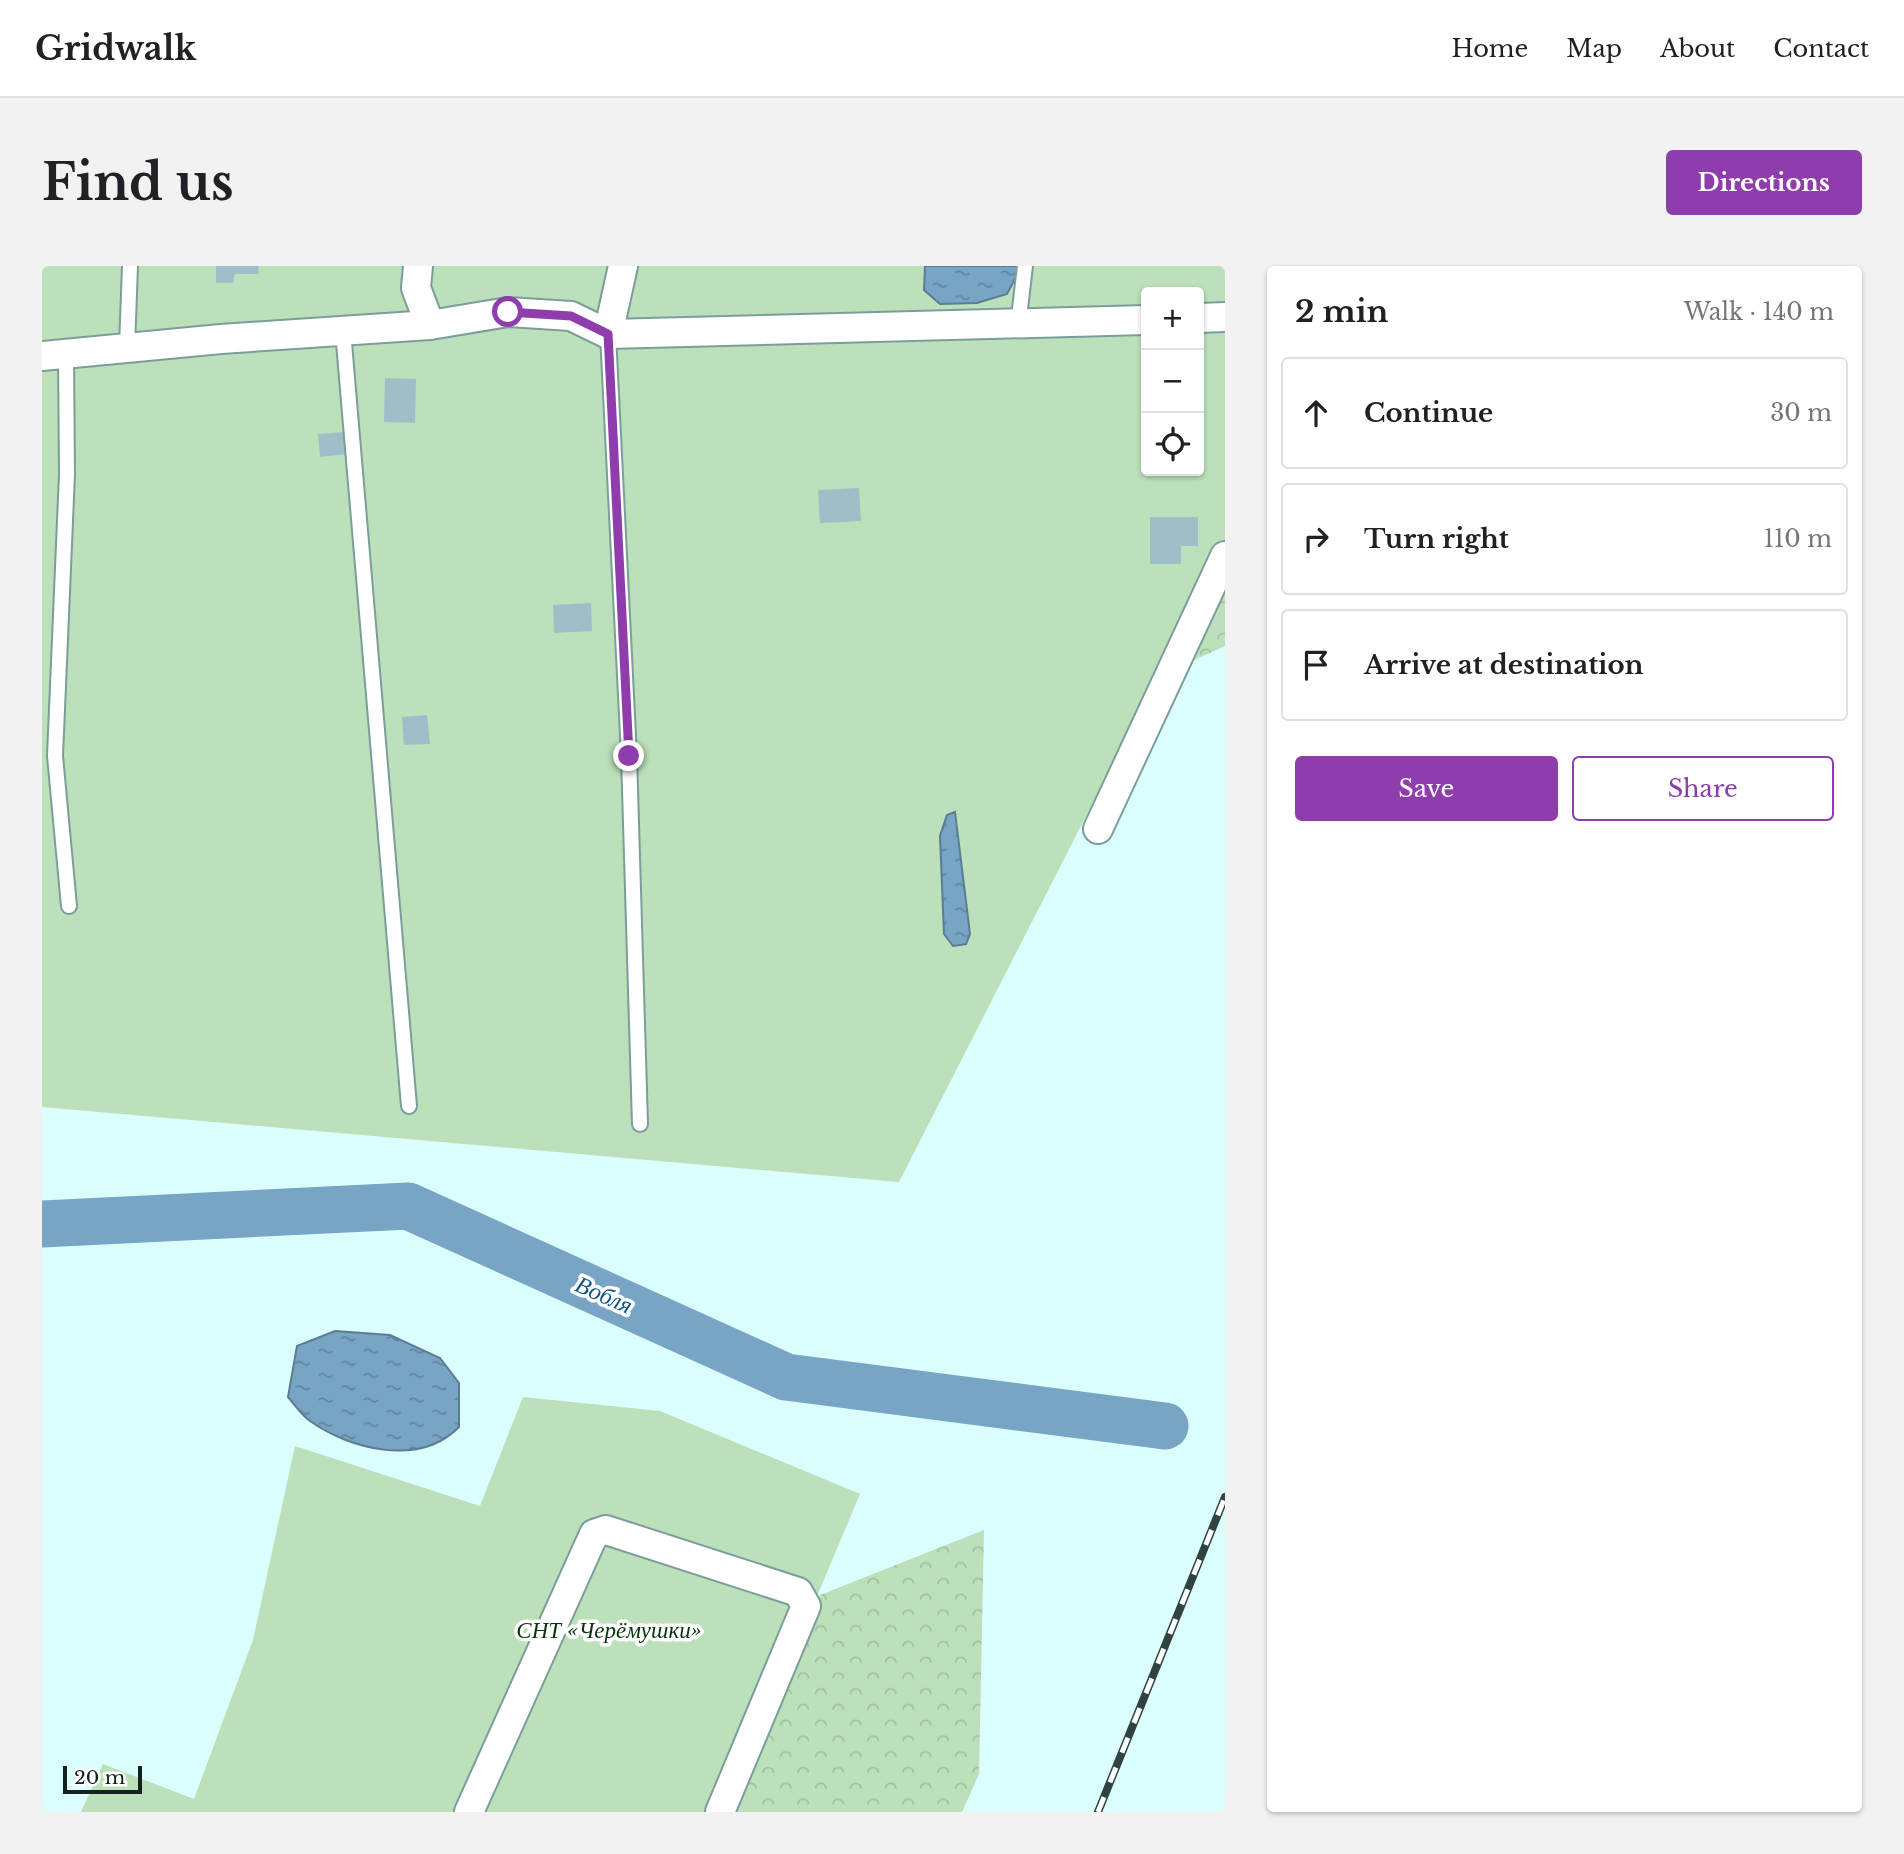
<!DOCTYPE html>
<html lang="en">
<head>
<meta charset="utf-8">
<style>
  :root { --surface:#fff; --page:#f2f2f2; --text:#202124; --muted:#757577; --line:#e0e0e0; --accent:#8f3dac }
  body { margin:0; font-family:"Libre Baskerville",serif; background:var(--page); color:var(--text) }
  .controls { position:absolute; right:21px; top:21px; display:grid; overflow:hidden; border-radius:7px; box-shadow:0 2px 5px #0004 }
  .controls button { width:63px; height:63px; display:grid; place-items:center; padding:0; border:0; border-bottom:2px solid var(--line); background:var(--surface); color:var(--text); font:35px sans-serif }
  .scale { position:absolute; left:21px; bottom:18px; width:79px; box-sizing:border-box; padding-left:7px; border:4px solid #132121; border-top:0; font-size:19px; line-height:24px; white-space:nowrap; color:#132121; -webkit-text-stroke:5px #fff; paint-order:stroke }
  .stop { position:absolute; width:21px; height:21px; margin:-16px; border:5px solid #8f3dac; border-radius:50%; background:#fff }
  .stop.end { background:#8f3dac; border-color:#fff; box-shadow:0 2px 7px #0008 }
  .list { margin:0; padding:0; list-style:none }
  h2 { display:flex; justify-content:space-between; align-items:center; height:91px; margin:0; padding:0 28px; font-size:30px }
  h2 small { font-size:23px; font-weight:400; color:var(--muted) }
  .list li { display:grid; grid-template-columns:46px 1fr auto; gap:21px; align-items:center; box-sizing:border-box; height:112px; margin:0 14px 14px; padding:0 14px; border:2px solid var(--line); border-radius:7px }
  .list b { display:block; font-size:26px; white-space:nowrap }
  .list em { font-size:23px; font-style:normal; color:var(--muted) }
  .actions { display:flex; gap:14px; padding:21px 28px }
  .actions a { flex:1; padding:16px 0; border:2px solid var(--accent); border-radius:7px; text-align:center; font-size:24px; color:var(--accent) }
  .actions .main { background:var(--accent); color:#fff }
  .icon { flex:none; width:38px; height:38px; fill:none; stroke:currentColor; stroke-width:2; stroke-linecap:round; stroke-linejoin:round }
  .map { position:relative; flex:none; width:1183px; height:1546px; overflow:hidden; border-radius:7px }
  header { display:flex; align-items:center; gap:42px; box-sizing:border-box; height:98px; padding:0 35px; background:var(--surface); border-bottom:2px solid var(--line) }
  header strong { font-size:33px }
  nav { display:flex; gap:38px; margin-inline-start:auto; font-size:24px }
  .intro { display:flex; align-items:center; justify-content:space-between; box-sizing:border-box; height:168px; padding:0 42px }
  h1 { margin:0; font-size:49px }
  .button { padding:18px 32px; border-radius:7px; background:var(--accent); color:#fff; font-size:24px; font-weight:700 }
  main { display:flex; gap:42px; padding:0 42px }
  aside { flex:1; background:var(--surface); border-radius:7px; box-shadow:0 2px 5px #0004 }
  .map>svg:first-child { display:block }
  .forest { fill:url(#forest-crowns) }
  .garden { fill:#bce0ba; fill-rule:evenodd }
  .water { fill:url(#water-ripples); stroke:#5a7d94; stroke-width:2 }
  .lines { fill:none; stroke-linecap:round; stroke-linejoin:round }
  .river { stroke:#78a4c6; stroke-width:47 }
  .building { fill:#9ebfc8 }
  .lane-casing { stroke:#7b9e9c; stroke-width:18 }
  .street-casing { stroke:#7b9e9c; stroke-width:32 }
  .lane { stroke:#fff; stroke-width:14 }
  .street { stroke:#fff; stroke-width:28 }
  .rail-casing { stroke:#314242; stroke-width:8 }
  .rail { stroke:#fff; stroke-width:5; stroke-dasharray:16; stroke-linecap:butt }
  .route { stroke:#8f3dac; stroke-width:9 }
  .labels { text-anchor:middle; stroke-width:7; stroke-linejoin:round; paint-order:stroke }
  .park-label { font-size:23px; font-style:italic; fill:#0b350e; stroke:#fff }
  .water-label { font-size:24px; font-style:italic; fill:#0e5784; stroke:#fff }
</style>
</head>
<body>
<header>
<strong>Gridwalk</strong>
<nav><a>Home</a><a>Map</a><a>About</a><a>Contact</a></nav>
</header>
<div class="intro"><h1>Find us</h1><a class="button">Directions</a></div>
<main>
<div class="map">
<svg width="1183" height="1546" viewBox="0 0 1183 1546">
  <defs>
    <pattern id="forest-crowns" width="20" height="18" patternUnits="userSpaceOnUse" patternTransform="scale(1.75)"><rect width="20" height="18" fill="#bce0ba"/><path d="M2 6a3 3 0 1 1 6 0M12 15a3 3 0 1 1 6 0" fill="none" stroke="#a1c0a0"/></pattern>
    <pattern id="water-ripples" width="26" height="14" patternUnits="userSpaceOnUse" patternTransform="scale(1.75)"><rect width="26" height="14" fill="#78a4c6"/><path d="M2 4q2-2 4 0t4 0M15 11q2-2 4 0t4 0" fill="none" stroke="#6185a0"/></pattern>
  </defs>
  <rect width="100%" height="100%" fill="#dafffd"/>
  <g class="forest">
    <polygon points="1183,278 1183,380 1113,412"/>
    <polygon points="942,1264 937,1508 920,1546 684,1546 778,1329"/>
  </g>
  <g class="garden">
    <path d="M0,0H1183V278L857,916L0,841ZM1104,26H1157V205H1104Z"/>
    <polygon points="481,1131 618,1145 818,1228 684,1546 39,1546 61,1498 152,1533 211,1374 253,1180 438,1240"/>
  </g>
  <g class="water">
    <polygon points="883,0 975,0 975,9 965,28 935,37 898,38 882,24"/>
    <polygon points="913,546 928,668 924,678 911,680 902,668 898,570 905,549"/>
    <path d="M293,1065L348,1069L398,1092L417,1117V1161C378,1201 309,1184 268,1155C259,1149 253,1139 246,1131L255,1080Z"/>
  </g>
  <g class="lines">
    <polyline class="river" points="0,958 366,940 744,1111 1123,1160"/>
  </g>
  <g class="building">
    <polygon points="174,0 216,0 217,8 193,8 191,17 174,17"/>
    <polygon points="343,112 374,113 373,157 342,156"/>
    <polygon points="302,166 304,188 278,191 276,168"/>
    <polygon points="817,222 819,255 778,257 776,224"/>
    <polygon points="1108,251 1156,251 1156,280 1139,280 1139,298 1108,298"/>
    <polygon points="549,337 550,365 512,367 511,339"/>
    <polygon points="385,449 388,478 362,479 360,451"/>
  </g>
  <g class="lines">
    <defs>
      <g id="lane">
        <polyline points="976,60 983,0"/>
        <polyline points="301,65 367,840"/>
        <polyline points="566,68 587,490 598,858"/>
        <polyline points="85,81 88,0"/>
        <polyline points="24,90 25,208 13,490 27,640"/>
      </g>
      <g id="street">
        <polyline points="376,0 374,22 388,59"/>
        <polyline points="1157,52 1183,51"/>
        <polyline points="566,68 581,0"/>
        <polyline points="0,90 179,73 388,59 466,46 529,50 566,68 1104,54"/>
        <polyline points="1056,563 1183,290"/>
        <polyline points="427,1546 552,1268 564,1264 756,1326 764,1340 678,1546"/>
      </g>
    </defs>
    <use href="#lane" class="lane-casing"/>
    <use href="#street" class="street-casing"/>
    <use href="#lane" class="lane"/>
    <use href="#street" class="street"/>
    <defs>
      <polyline id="rail" points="1056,1546 1183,1231"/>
    </defs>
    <use href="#rail" class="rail-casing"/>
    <use href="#rail" class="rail"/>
  </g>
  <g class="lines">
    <polyline class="route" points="466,46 529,50 566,68 587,490"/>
  </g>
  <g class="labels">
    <g class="park-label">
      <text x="567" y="1372">СНТ «Черёмушки»</text>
    </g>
    <g class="water-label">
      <text transform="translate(562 1029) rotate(24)" y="8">Вобля</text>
    </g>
  </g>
</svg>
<div class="controls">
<button>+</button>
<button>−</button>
<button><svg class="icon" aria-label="locate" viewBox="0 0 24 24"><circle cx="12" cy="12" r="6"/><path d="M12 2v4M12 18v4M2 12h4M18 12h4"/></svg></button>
</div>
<div class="scale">20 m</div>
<div class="stop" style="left:466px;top:46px"></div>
<div class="stop end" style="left:587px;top:490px"></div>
</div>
<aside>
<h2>2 min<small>Walk · 140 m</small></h2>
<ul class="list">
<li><svg class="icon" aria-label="ahead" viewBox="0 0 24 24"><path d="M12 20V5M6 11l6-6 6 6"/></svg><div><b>Continue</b></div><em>30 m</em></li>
<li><svg class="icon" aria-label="right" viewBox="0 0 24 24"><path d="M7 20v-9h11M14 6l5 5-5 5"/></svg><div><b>Turn right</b></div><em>110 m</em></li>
<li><svg class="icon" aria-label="arrive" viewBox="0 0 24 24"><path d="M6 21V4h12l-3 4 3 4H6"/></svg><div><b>Arrive at destination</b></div></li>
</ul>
<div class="actions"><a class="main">Save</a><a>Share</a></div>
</aside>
</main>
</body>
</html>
